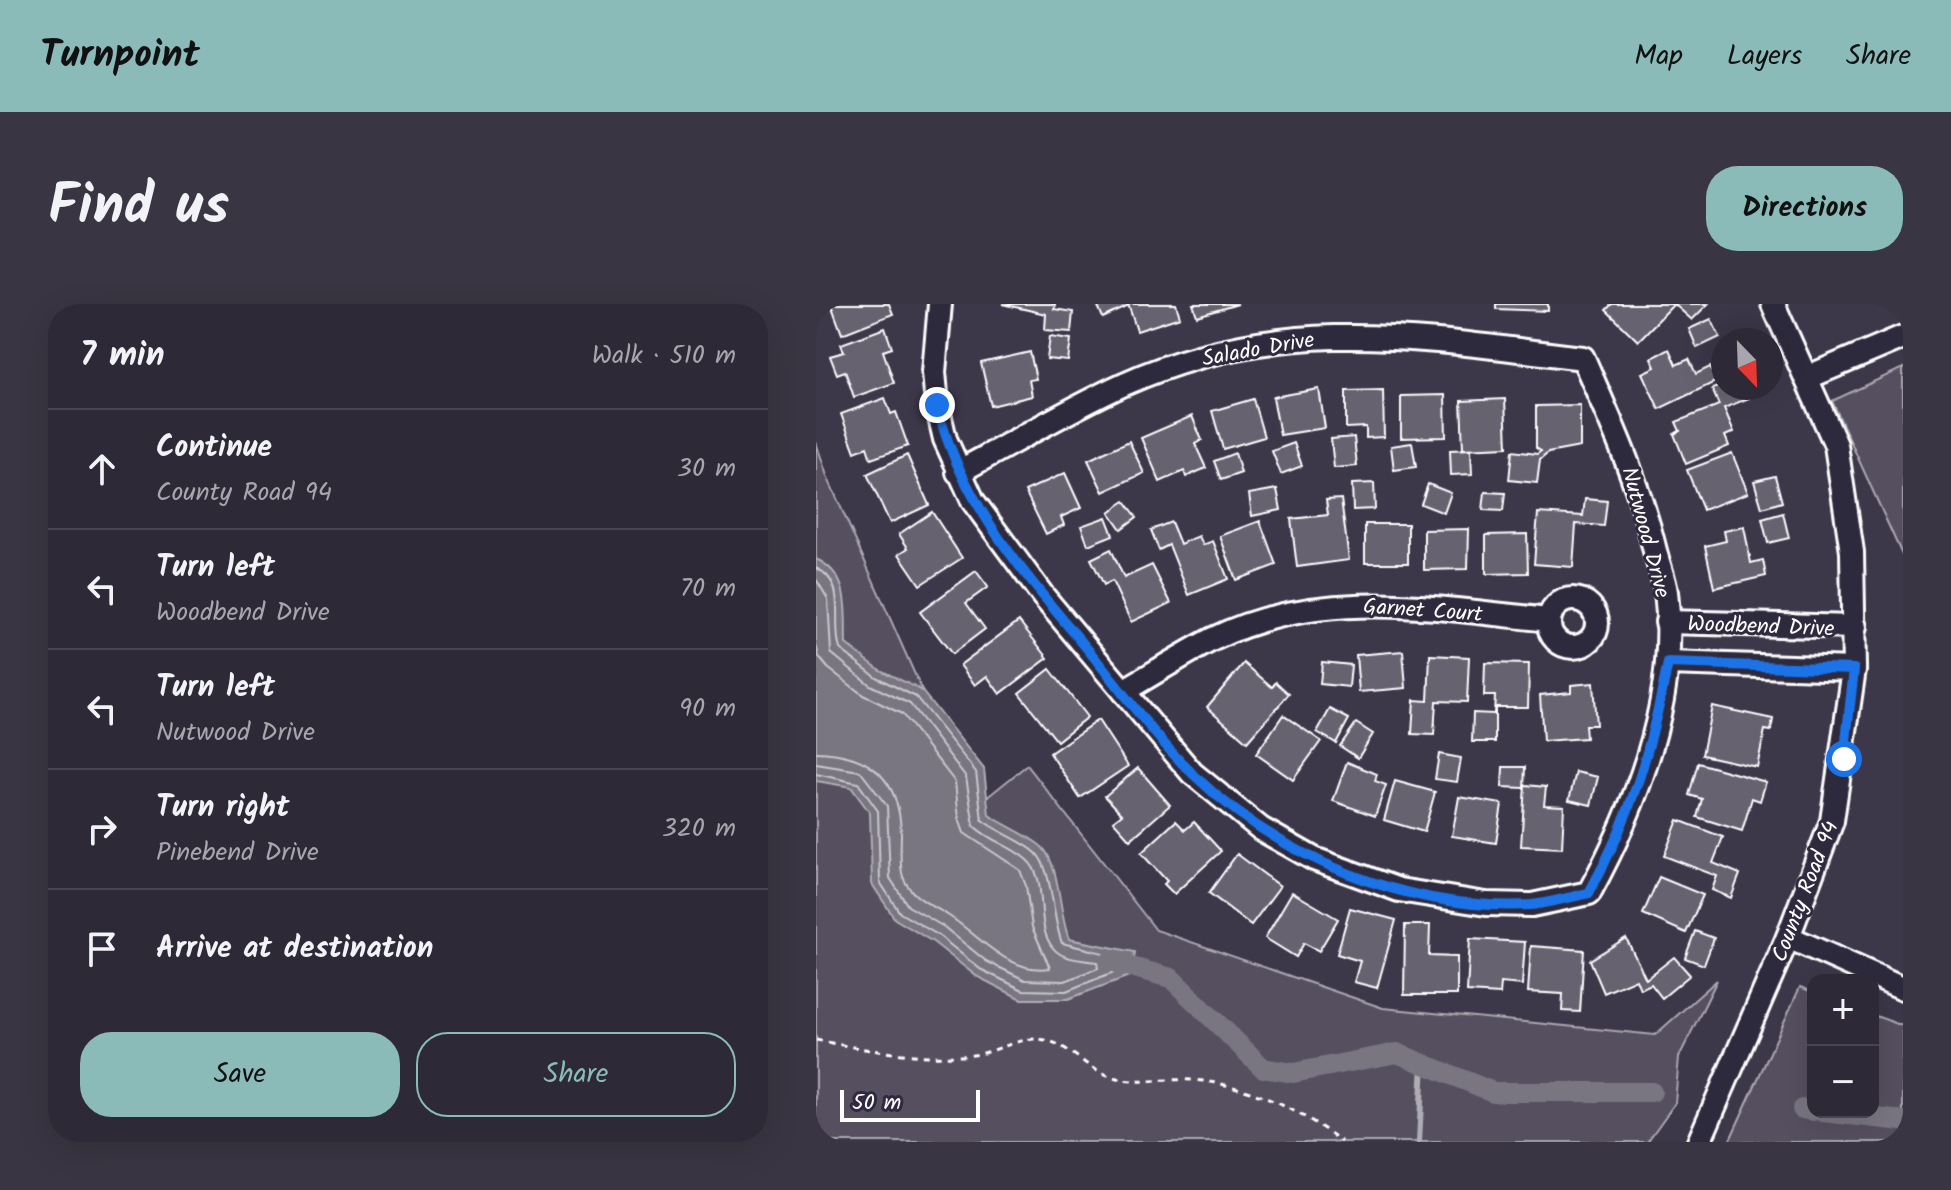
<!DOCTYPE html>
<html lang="en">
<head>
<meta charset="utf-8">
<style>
  :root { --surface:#2d2937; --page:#393542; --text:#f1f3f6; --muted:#a7a6ad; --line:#484552; --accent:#8bbbb9 }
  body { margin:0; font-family:Kalam,sans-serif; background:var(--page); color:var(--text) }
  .controls { position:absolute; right:24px; bottom:24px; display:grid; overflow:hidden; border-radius:16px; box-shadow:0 8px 32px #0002 }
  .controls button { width:72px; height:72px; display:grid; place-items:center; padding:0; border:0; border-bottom:2px solid var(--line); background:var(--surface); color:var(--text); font:40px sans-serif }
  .compass { position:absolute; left:895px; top:24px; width:72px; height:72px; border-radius:50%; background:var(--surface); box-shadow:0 8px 32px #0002; rotate:157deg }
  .scale { position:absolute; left:24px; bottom:20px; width:140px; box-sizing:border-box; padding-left:8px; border:4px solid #fff; border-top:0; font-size:22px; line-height:28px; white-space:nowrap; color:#fff; -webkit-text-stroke:6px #2f2a3d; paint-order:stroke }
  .stop { position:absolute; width:24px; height:24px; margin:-18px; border:6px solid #1a73e8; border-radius:50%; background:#fff }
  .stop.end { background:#1a73e8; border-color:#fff; box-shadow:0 2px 8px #0008 }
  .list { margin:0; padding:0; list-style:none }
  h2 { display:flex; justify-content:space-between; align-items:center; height:104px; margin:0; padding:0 32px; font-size:34px }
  h2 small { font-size:26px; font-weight:400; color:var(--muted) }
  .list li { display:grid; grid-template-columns:52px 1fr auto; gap:24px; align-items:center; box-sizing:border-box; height:120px; padding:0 32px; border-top:2px solid var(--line) }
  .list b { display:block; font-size:30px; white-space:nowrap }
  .list p { margin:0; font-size:26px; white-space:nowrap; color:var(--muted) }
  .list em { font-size:26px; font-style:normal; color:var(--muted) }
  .actions { display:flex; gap:16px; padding:24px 32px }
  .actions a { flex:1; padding:18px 0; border:2px solid var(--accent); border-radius:32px; text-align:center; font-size:28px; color:var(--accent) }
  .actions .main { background:var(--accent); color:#111 }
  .icon { flex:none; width:44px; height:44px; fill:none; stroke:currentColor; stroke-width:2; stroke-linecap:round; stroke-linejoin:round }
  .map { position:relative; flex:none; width:1087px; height:838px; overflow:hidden; border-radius:32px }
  header { display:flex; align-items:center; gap:48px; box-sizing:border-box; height:112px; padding:0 40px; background:var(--accent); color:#111 }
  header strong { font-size:38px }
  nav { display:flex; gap:44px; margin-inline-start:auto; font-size:28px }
  .intro { display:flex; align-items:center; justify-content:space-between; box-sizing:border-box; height:192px; padding:0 48px }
  h1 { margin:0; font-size:56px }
  .button { padding:20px 36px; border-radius:32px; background:var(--accent); color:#111; font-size:28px; font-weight:700 }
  main { display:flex; gap:48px; padding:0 48px }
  aside { flex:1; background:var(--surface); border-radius:32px; box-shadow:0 8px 32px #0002 }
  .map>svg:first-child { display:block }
  .green { fill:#555060; stroke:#aaa8b0; stroke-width:2 }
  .water { fill:#797682; stroke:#afadb4; stroke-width:2 }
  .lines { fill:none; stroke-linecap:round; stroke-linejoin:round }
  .shore { stroke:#c9c8cd; stroke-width:2 }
  .stream { stroke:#afadb4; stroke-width:6 }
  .canal { stroke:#797682; stroke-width:20 }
  .building { fill:#666270; stroke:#fff; stroke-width:2 }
  .minor-casing { stroke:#fff; stroke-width:28 }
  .path { stroke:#fff; stroke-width:3; stroke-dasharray:6 6; stroke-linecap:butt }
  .minor { stroke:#2f2a3d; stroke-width:22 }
  .route { stroke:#1a73e8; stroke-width:10 }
  .labels { text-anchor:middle; stroke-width:6; stroke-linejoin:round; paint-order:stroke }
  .street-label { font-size:22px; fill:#fff; stroke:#2f2a3d }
</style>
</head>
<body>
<header>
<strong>Turnpoint</strong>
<nav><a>Map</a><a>Layers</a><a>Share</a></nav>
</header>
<div class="intro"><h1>Find us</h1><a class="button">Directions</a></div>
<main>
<aside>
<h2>7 min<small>Walk · 510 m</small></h2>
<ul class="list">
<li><svg class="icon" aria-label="ahead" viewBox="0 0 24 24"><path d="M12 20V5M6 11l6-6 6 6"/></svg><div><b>Continue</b><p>County Road 94</p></div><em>30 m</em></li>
<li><svg class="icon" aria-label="left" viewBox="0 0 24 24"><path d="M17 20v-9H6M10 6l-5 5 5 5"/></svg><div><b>Turn left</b><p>Woodbend Drive</p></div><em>70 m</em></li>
<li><svg class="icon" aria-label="left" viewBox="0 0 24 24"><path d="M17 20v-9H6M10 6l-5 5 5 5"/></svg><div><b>Turn left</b><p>Nutwood Drive</p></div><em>90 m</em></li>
<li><svg class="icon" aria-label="right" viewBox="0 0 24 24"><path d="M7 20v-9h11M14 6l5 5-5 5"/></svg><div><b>Turn right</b><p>Pinebend Drive</p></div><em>320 m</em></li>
<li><svg class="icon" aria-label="arrive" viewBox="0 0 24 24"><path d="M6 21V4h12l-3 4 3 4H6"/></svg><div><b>Arrive at destination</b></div></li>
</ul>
<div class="actions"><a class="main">Save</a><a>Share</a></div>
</aside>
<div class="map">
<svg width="1087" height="838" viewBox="0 0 1087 838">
  <rect width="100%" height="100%" fill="#3c3749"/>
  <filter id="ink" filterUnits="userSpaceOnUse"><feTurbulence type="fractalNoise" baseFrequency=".0125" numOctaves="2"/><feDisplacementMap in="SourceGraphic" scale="16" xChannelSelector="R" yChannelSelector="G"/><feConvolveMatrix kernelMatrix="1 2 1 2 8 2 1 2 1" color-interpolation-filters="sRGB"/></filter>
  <g filter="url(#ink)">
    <g class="green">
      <polygon points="1087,64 1087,253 1016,97"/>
      <polygon points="0,138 11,172 158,504 211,461 340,626 567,704 839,731 901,676 863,753 859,799 831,838 0,838"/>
      <polygon points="984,683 997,688 997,808 1057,808 1057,711 1087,722 1087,838 913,838"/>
    </g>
    <path class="water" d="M0,255C35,271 29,306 30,340L64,366L105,386L168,465L173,511C186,520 218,534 227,544C244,563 243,610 253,635L319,648L316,671L252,695H205L160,672L117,638L79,615L56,580L54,509L35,483L0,477Z"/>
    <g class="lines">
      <g class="shore">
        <path d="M0,264C33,279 15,318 24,345L60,373L100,393L160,468L166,516C181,528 208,537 220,549C237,566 236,615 246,639L307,654L308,664L250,687L207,686L164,665L122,631L84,609L64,578L62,507L42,479L0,470"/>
        <path d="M0,275L12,295L15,349L54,381L94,400L150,473L158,522C173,537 196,542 211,556C236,578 214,631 244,650C253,656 269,656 281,658L282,664L249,677L209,676L170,657L128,623L92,602L74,574L71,502L44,467L0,460"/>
        <path d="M0,341L3,353L12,364L47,391L86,410L139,478L143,515L148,529L204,566L210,582L216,623L234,664C194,671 164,632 133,612C115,600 96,595 87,573C83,561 85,543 85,530C84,475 54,449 0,448"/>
      </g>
      <polyline class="stream" points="603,838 607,758"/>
      <g class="canal">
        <polyline points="293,657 355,674 447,764 477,769 581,749 677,788 836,788"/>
        <polyline points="986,805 997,807"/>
        <polyline points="1007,808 1087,817"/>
      </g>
    </g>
    <g class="building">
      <polygon points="15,0 73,0 77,10 26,30"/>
      <polygon points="186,0 239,0 238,5 257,8 255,28 229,26 230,10"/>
      <polygon points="281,0 310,0 311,3 287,14"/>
      <polygon points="312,0 360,0 364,13 321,27"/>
      <polygon points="377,0 422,0 381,12"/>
      <polygon points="680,0 732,0 732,7 680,5"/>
      <polygon points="796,0 858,0 822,37 790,6"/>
      <polygon points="858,0 892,0 876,16"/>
      <polygon points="895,15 904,33 881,44 873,25"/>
      <polygon points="69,24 76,44 67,47 78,79 38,93 29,67 21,70 14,52 28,48 25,40"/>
      <polygon points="234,32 255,35 252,57 231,55"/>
      <polygon points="853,45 860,61 873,55 880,70 894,63 901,77 843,105 826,69 839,63 835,54"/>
      <polygon points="214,48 220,75 213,76 216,92 175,102 165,59"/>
      <polygon points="907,81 907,84 929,84 933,94 908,104 918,128 909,132 913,142 870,160 858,130 864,127 860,118 903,101 896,85"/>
      <polygon points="503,85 509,124 464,131 457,93"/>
      <polygon points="567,86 568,133 550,134 550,123 530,124 530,87"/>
      <polygon points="629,91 630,133 585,134 585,92"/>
      <polygon points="69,94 75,110 80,108 92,142 55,155 51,143 39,148 25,110"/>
      <polygon points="437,95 448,133 407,145 396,107"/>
      <polygon points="689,95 691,143 647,145 645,97"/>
      <polygon points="764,101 764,143 732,149 724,156 721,179 693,176 696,147 721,150 725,147 720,144 720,102"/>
      <polygon points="376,112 386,136 379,140 390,164 370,173 368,167 344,178 325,134"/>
      <polygon points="538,133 541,162 518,164 515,135"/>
      <polygon points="313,137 328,169 287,188 272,156"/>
      <polygon points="478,139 486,162 465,170 456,147"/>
      <polygon points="596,139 600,163 578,166 575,142"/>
      <polygon points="655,145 656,170 635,171 634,146"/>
      <polygon points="419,149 425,169 405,176 398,157"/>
      <polygon points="916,149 932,189 887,206 871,166"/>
      <polygon points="91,151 113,201 74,219 51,170"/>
      <polygon points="249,169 265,204 245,213 248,221 230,230 209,187"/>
      <polygon points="959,172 966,198 946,204 938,177"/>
      <polygon points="558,179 559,205 537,206 536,180"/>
      <polygon points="612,180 635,189 628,209 605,200"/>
      <polygon points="461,185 465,206 436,212 433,190"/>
      <polygon points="669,188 689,189 687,207 667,206"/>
      <polygon points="525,195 533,256 481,263 475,215 512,211 510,196"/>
      <polygon points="769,195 791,197 788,222 760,220 757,263 718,260 722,209 767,212"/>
      <polygon points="309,197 321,213 305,225 293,208"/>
      <polygon points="116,208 146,254 104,281 83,250 92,244 83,230"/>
      <polygon points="967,209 973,234 952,239 946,215"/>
      <polygon points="290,213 297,231 272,241 265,222"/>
      <polygon points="444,217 460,261 420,276 404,232"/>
      <polygon points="355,218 364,240 383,232 387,241 397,237 412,275 373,291 353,241 343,246 335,226"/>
      <rect x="549" y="220" width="43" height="39"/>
      <polygon points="928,223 935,259 947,256 950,272 898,284 889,242 910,237 908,227"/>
      <polygon points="653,225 652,265 608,266 608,226"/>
      <polygon points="711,230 712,269 670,270 670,231"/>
      <polygon points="295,245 308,274 336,261 355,299 315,318 296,277 288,281 275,255"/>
      <polygon points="160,267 172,283 150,299 169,325 136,350 104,308"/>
      <polygon points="203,317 232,354 184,390 171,372 159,381 144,361"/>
      <polygon points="587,347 590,384 543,388 540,351"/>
      <polygon points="614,351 653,353 651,398 620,397 618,431 596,430 598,396 612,397"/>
      <polygon points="506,358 535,361 533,383 504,380"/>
      <polygon points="428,359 456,383 460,378 473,390 431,438 391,403"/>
      <polygon points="669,359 713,360 712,403 679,403 679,438 656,438 657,409 678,410 679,392 668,392"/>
      <polygon points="234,365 271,413 241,437 203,389"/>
      <polygon points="777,379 780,421 769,421 770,434 727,437 724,391 755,388 755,381"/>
      <polygon points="896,402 957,415 955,427 949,426 941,463 886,451"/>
      <polygon points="514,405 533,415 520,439 501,428"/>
      <polygon points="467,411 505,437 477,476 440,450"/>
      <polygon points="282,416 312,462 264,494 234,449"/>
      <polygon points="540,419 557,430 542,454 524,442"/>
      <polygon points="623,450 645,454 641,478 619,475"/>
      <polygon points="531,458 561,470 559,477 570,481 559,512 517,497"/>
      <polygon points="882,459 950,478 944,497 936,494 926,527 881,513 886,495 873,491"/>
      <polygon points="687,463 709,463 708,484 686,483"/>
      <polygon points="322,464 354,501 314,536 297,517 306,510 289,492"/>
      <polygon points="760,468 782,473 775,501 753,496"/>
      <polygon points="579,477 619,488 608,528 568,516"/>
      <polygon points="709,481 730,483 728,501 748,502 746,544 705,542"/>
      <polygon points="643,493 686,500 680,539 636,532"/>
      <polygon points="862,516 907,533 897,559 924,570 915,594 896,586 901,572 848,552"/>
      <polygon points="360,517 369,526 378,518 405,547 358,590 348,580 351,577 325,549"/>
      <polygon points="421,550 464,582 435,621 393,589"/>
      <polygon points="843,573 887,591 870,629 827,610"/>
      <polygon points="476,588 522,615 503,647 488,639 480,653 449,634"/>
      <polygon points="534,604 580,616 561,684 538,678 544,657 521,650"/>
      <polygon points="589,621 614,621 613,652 641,653 641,691 588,691"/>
      <polygon points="879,627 898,634 888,661 869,654"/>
      <polygon points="810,634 830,675 858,653 874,671 846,694 835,680 824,685 820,675 788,689 774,656"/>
      <polygon points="654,635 709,638 706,681 685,679 684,690 651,688"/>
      <polygon points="715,642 768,646 764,708 746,707 747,690 712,688"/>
    </g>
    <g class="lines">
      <defs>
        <g id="minor">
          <path d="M124,0L118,68L121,101L129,135L157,197L227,292L376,469L445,525L498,555L583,586L670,600L716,601L773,589C822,499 863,392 850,288C848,274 842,260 839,247C823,179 795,118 767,54C603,34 465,9 308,80C251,106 197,139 142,168"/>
          <polyline points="990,74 1087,33"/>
          <circle cx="757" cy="319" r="24"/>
          <polyline points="851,318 1039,323"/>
          <polyline points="852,359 1038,365"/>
          <path d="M307,387C337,370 366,351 397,335C503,283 620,304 733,316"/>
          <polyline points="972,633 1087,684"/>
          <polyline points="883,838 972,633 1016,517 1038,365 1036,248 1020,141 957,0"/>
        </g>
      </defs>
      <use href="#minor" class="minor-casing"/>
      <path class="path" d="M0,736C51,746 105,756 157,751C178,749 201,734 222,735C252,737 269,766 297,774C321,781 351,774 376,776C428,779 485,806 526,838"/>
      <use href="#minor" class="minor"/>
    </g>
  </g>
  <g class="lines" filter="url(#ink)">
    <path class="route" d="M121,101C143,194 204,265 264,336C301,380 336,431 378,471C465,555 592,607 714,601C733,599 754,593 773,589C817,509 834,447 852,359L1038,365L1028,455"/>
  </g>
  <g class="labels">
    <g class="street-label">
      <text transform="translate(442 44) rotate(-10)" y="8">Salado Drive</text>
      <text transform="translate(831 228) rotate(75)" y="8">Nutwood Drive</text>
      <text transform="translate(607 305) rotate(4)" y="8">Garnet Court</text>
      <text transform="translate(945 321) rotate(2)" y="8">Woodbend Drive</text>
      <text transform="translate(988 587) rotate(-69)" y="8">County Road 94</text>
    </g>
  </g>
</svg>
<div class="controls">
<button>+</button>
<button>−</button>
</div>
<svg class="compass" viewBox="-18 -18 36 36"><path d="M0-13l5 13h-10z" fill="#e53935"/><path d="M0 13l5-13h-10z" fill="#a7a6ad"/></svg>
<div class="scale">50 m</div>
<div class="stop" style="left:1028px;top:455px"></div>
<div class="stop end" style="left:121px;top:101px"></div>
</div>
</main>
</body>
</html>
